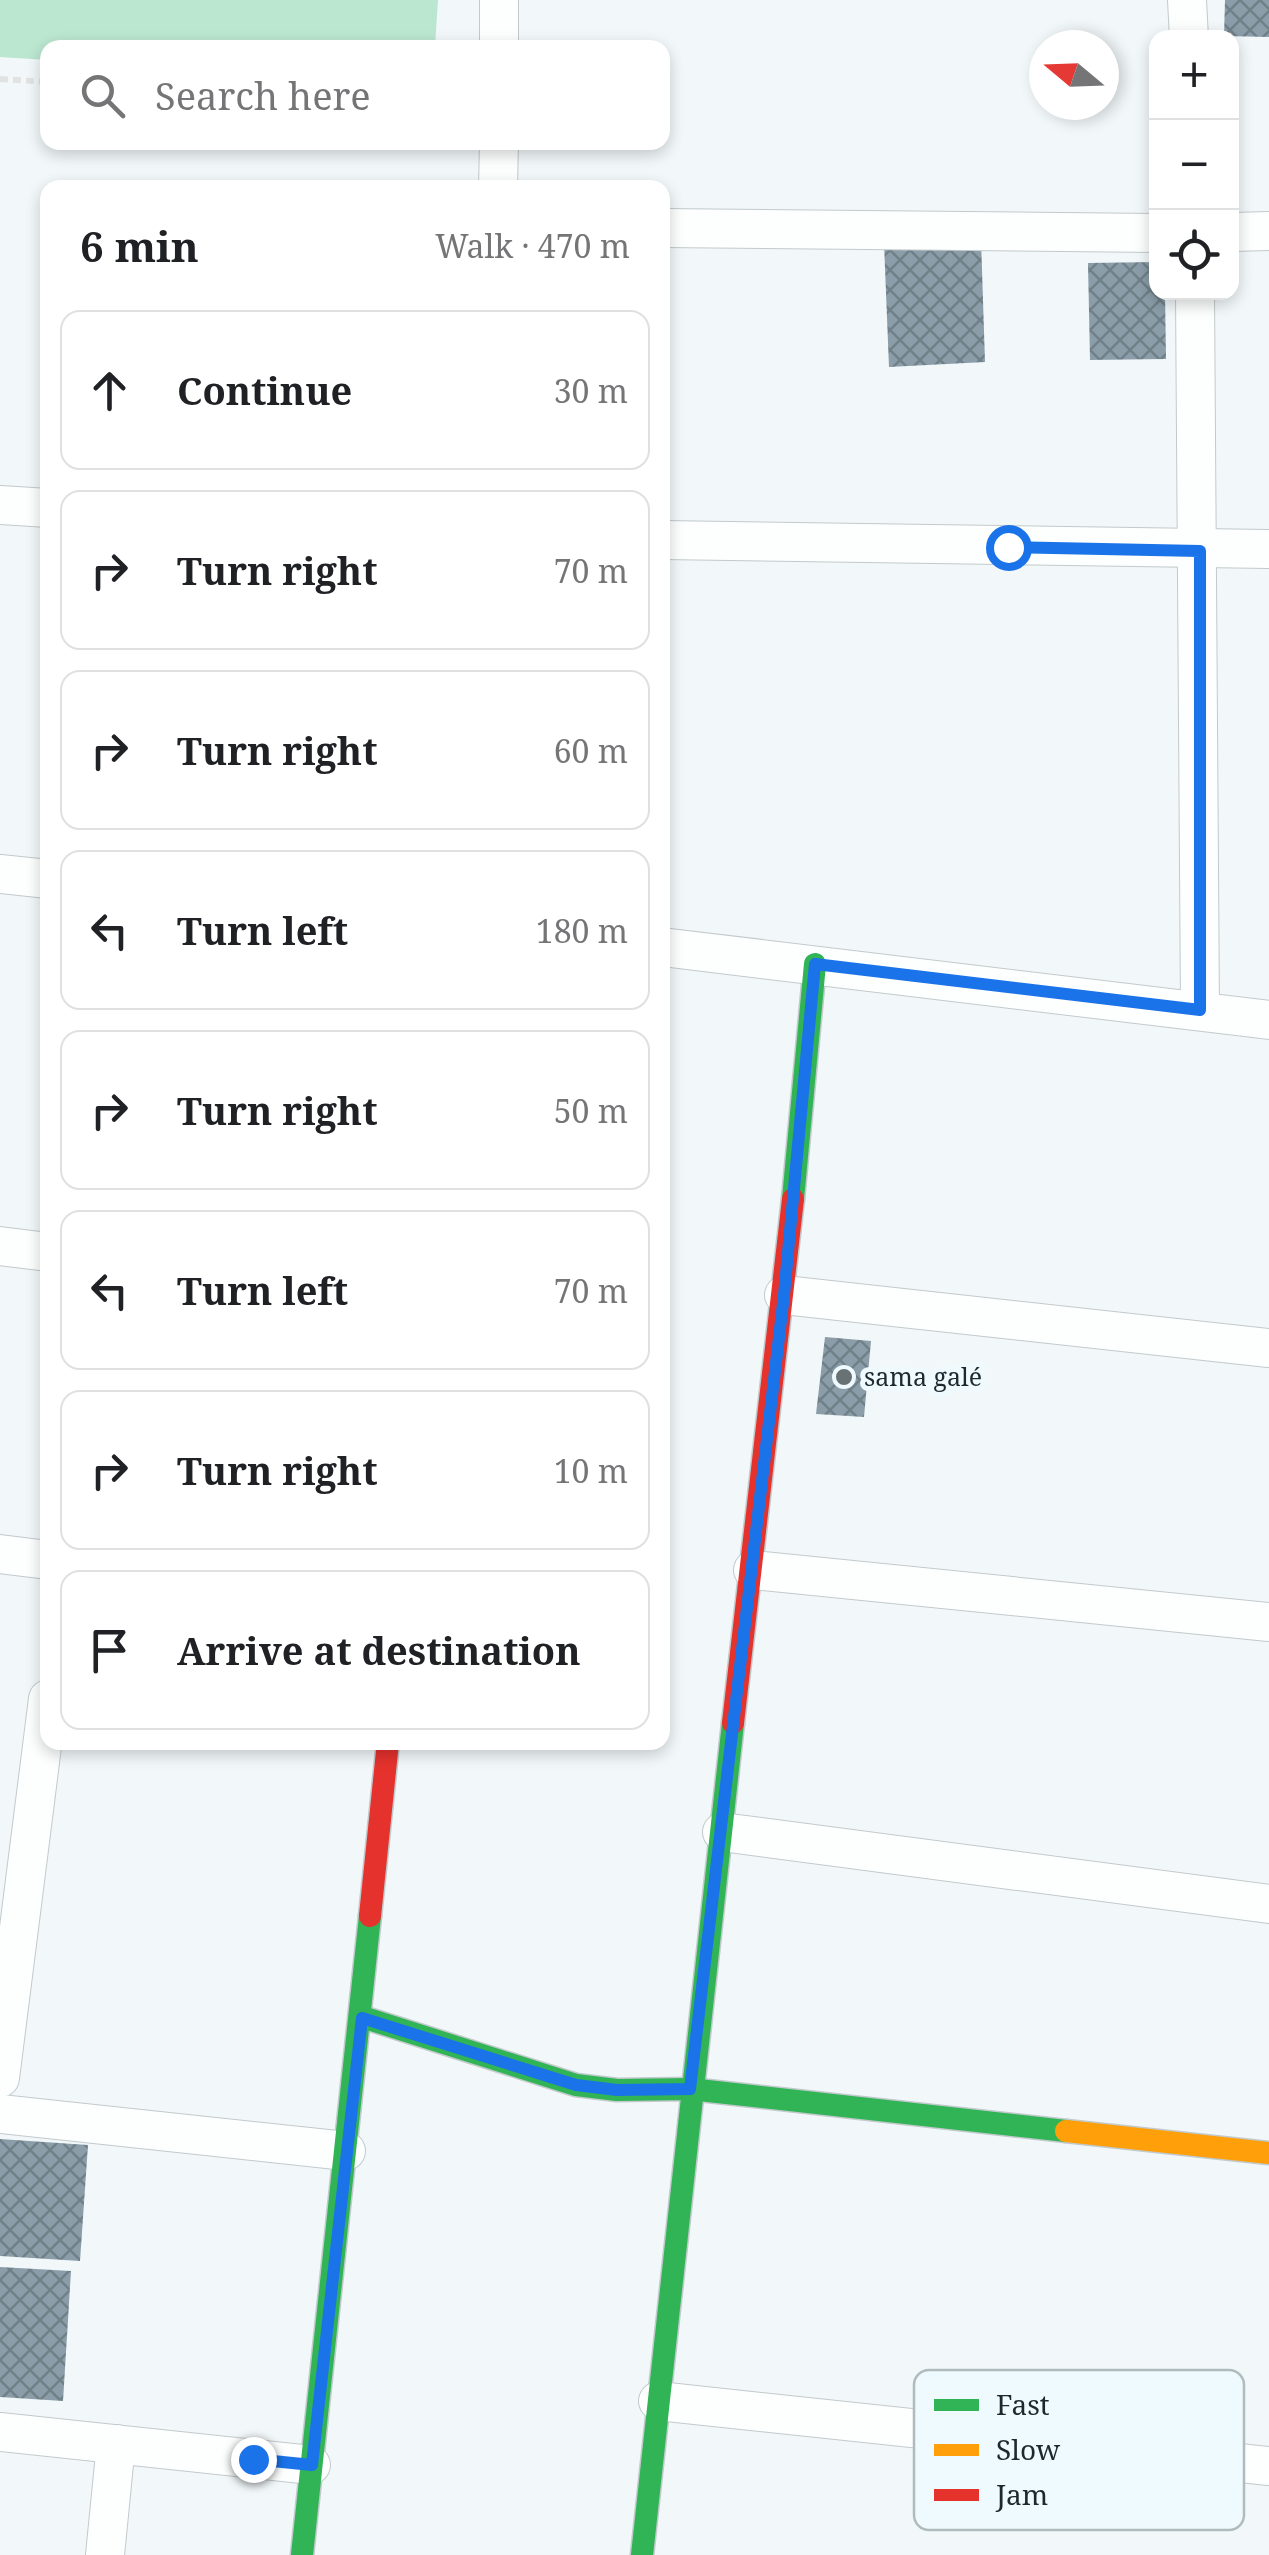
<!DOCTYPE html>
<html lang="en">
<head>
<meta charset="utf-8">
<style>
  :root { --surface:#fff; --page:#f6f6f6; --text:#202124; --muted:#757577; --line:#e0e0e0 }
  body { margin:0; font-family:"Noto Serif",serif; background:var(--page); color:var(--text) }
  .controls { position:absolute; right:30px; top:30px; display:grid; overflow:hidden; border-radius:20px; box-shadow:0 5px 15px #0003 }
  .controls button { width:90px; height:90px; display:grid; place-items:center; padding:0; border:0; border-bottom:2px solid var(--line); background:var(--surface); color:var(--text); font:50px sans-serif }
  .compass { position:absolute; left:1029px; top:30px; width:90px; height:90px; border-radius:50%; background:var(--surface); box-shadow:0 5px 15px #0003; rotate:289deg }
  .stop { position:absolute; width:30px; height:30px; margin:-22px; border:8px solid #1a73e8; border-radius:50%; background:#fff }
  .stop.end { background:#1a73e8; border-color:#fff; box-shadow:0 2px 10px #0008 }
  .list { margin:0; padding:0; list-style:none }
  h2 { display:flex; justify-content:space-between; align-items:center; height:130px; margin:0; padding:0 40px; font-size:42px }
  h2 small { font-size:32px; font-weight:400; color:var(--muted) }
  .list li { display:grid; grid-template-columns:65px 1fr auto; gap:30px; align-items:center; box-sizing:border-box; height:160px; margin:0 20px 20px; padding:0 20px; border:2px solid var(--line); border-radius:20px }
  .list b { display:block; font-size:38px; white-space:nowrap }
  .list em { font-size:32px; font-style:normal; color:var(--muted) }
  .icon { flex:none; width:55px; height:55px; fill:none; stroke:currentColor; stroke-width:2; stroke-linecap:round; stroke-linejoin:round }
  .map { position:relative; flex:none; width:1269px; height:2555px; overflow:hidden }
  .search { position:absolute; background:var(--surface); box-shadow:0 5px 15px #0003; left:40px; top:40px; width:630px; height:110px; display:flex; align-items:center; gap:25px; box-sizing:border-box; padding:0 35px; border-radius:20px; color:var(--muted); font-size:38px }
  .panel { position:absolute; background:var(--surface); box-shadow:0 5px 15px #0003; left:40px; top:180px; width:630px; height:1570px; border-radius:20px }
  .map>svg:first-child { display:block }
  .garden { fill:#bbe6d0 }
  .building { fill:url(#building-cross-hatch) }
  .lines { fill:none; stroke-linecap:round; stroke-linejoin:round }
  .street-casing { stroke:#c2cacc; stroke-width:40 }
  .fast-casing { stroke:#c2cacc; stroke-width:25 }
  .slow-casing { stroke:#c2cacc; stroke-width:25 }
  .jam-casing { stroke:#c2cacc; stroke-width:25 }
  .path { stroke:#e1e3e3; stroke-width:6; stroke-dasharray:8 5; stroke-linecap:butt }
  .street { stroke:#fdfefe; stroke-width:38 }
  .fast { stroke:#30b455; stroke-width:22 }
  .slow { stroke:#ff9f0a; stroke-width:22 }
  .jam { stroke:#e5322d; stroke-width:22 }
  .route { stroke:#1a73e8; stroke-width:12 }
  .poi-dot { fill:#687174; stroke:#eefafd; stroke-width:4 }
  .labels { text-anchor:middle; stroke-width:10; stroke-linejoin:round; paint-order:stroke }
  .poi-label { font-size:25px; fill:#1e292c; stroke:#eefafd; text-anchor:start }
  .key { fill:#eefafd; stroke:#b0bbbe; stroke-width:2.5 }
  .key-label { font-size:28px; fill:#1e292c }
</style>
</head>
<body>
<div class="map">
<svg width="1269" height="2555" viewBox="0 0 1269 2555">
  <defs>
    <pattern id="building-cross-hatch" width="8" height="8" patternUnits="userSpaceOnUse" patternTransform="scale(2.5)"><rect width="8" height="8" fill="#8a9da8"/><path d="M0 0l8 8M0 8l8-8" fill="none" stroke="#708089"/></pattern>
  </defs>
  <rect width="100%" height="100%" fill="#f2f8fa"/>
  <polygon class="garden" points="0,0 438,0 435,47 48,48 47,60 0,57"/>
  <g class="building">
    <polygon points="1225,0 1269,0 1269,37 1224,36"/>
    <polygon points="981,239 985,362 889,367 884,243"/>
    <polygon points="1156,262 1156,292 1165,292 1166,359 1090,360 1088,263"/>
    <polygon points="825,1337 871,1341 864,1417 816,1414"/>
    <polygon points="0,2139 88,2145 80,2261 0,2256"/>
    <polygon points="0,2267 71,2271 63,2401 0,2397"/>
  </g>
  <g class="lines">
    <defs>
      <g id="street">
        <polyline points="1187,0 1189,38"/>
        <polyline points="499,48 499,0"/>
        <polyline points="498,188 499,142"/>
        <polyline points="662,228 1156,233"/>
        <polyline points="1232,232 1269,231"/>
        <polyline points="1195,292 1200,1011"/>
        <polyline points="0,505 48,508"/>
        <polyline points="662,540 1269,549"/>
        <polyline points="0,874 48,879"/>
        <polyline points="662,947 1269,1020"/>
        <polyline points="0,1246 48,1252"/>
        <polyline points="784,1295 1269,1348"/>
        <polyline points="0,1554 48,1560"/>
        <polyline points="753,1570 1269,1622"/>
        <polyline points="722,1832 1269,1904"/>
        <polyline points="0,2078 48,1699"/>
        <polyline points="0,2114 346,2151"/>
        <polyline points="658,2401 1269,2466"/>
        <polyline points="0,2432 311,2465"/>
        <polyline points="105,2555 116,2444"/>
      </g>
      <g id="fast">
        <polyline points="793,1199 815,964"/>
        <polyline points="362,2017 576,2085 617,2090 690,2089 1066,2131"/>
        <polyline points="302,2555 370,1916"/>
        <polyline points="642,2555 733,1723"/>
      </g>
      <polyline id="slow" points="1066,2131 1269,2153"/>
      <g id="jam">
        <polyline points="733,1723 793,1199"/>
        <polyline points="370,1916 388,1742"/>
      </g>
    </defs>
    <use href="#street" class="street-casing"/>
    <use href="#fast" class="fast-casing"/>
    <use href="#slow" class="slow-casing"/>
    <use href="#jam" class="jam-casing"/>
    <polyline class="path" points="0,79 48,82"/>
    <use href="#street" class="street"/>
    <use href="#fast" class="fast"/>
    <use href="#slow" class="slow"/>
    <use href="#jam" class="jam"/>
  </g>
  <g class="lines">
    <polyline class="route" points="253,2459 312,2465 362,2018 576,2085 617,2090 690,2089 784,1295 815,964 1200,1010 1200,551 1008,547"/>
  </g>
  <circle class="poi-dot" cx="844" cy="1377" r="10"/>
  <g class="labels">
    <g class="poi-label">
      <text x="864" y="1386">sama galé</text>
    </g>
  </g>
  <rect x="914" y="2370" width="330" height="160" rx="15" class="key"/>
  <rect x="934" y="2399" width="45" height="12" fill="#30b455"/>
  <rect x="934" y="2444" width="45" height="12" fill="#ff9f0a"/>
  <rect x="934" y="2489" width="45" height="12" fill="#e5322d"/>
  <g class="key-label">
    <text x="996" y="2415">Fast</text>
    <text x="996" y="2460">Slow</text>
    <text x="996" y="2505">Jam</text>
  </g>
</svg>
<div class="controls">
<button>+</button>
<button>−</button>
<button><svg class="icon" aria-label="locate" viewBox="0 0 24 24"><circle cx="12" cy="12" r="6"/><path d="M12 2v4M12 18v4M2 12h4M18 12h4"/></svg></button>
</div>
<svg class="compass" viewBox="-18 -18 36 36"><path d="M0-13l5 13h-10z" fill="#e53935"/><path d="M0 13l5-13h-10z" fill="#757577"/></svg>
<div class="stop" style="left:1008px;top:547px"></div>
<div class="stop end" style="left:253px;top:2459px"></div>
<div class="search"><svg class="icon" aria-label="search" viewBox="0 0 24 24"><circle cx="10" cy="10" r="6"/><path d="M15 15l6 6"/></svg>Search here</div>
<section class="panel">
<h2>6 min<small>Walk · 470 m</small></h2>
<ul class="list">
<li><svg class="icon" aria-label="ahead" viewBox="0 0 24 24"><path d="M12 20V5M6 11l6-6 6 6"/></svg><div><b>Continue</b></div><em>30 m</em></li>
<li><svg class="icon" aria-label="right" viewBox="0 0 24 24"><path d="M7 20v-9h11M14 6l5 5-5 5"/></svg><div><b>Turn right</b></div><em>70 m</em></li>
<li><svg class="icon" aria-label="right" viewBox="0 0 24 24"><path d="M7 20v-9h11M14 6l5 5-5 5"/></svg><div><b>Turn right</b></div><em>60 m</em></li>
<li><svg class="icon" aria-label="left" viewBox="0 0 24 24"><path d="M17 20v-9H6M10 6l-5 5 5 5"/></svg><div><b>Turn left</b></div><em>180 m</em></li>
<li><svg class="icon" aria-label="right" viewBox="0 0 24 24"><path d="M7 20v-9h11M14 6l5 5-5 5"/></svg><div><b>Turn right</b></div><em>50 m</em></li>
<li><svg class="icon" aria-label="left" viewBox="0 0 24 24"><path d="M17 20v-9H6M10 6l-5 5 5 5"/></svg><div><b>Turn left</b></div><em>70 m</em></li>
<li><svg class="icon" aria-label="right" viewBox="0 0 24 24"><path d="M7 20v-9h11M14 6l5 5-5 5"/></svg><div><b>Turn right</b></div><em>10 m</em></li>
<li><svg class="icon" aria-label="arrive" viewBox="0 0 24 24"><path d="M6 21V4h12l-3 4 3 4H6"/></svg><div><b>Arrive at destination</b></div></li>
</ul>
</section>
</div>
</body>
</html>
